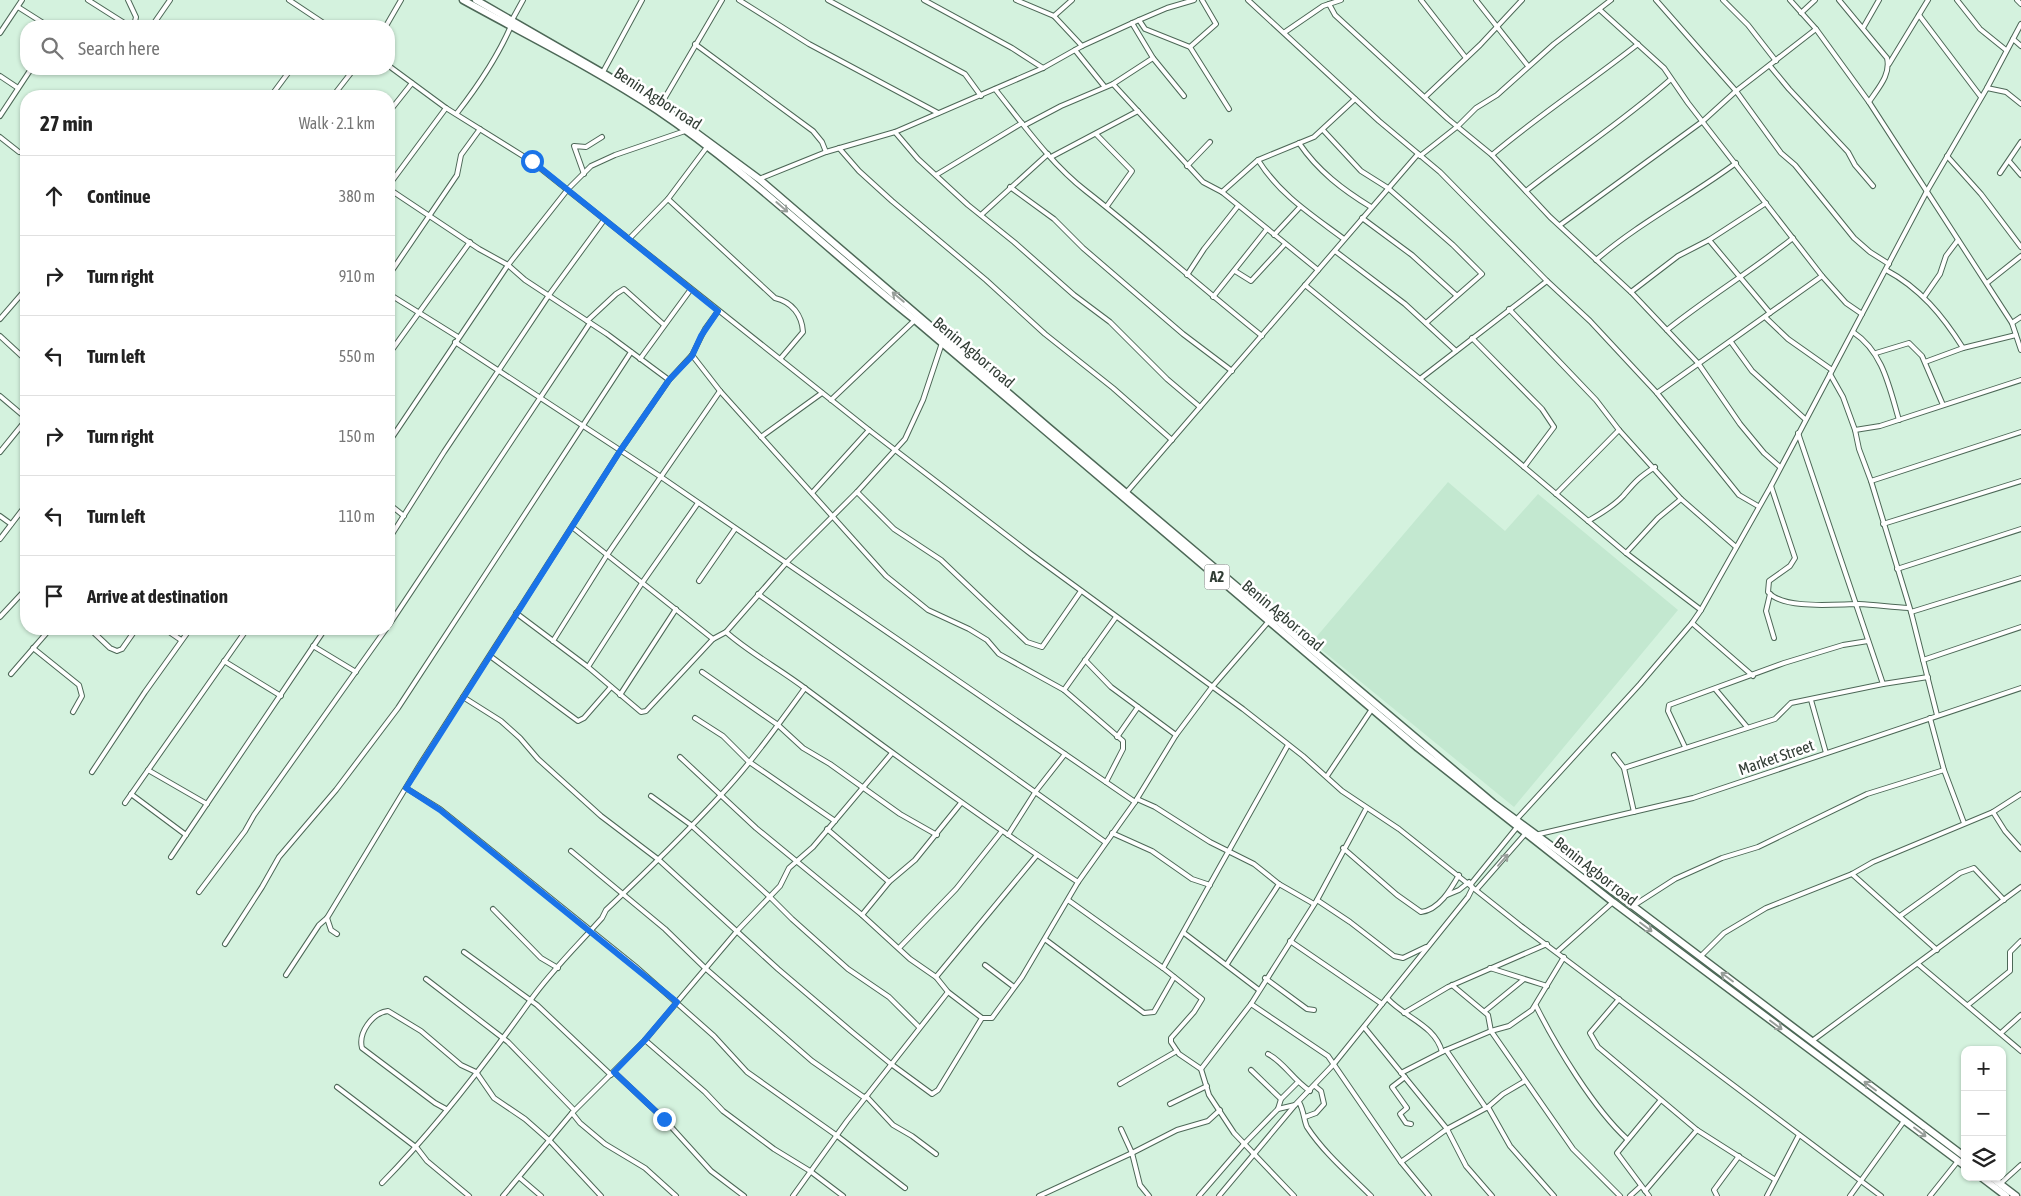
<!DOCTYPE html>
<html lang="en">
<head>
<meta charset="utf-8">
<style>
  :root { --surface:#fff; --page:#f2f2f2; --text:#222; --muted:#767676; --line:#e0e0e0 }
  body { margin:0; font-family:"Asap Condensed",sans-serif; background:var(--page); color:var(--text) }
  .controls { position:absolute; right:15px; bottom:15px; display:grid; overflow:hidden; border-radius:10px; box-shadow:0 1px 4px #0004 }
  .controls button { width:45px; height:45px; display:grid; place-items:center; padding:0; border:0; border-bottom:1px solid var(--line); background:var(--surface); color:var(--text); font:25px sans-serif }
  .stop { position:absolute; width:15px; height:15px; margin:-11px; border:4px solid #1a73e8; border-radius:50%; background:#fff }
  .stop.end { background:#1a73e8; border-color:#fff; box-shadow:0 1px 5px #0008 }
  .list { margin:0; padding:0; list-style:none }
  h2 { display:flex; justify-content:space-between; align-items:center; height:65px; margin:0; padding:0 20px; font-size:21px }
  h2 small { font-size:16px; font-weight:400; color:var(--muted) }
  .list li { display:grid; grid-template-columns:32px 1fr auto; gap:15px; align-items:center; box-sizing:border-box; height:80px; padding:0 20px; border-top:1px solid var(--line) }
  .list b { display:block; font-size:19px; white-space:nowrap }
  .list em { font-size:16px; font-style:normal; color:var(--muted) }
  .icon { flex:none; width:28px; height:28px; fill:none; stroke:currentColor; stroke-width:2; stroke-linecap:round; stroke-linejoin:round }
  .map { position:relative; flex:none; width:2021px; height:1196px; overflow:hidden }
  .search { position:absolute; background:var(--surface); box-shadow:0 1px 4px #0004; left:20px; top:20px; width:375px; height:55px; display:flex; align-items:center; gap:12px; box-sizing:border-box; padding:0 18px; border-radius:20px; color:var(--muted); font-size:19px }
  .panel { position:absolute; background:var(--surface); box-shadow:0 1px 4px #0004; left:20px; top:90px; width:375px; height:545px; border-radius:20px }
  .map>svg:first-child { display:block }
  .built { fill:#c3e8d0 }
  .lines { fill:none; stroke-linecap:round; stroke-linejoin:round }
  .minor-casing { stroke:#4d6857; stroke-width:6 }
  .trunk-casing { stroke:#4d6857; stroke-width:9 }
  .minor { stroke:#fff; stroke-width:4 }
  .trunk { stroke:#fff; stroke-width:6 }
  .oneway { stroke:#989e9a }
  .route { stroke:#1a73e8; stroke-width:6 }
  .labels { text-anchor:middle; stroke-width:5; stroke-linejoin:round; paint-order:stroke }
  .shield { fill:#fff; stroke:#6f7772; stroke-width:1 }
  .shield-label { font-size:15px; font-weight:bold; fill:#313d35 }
  .street-label { font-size:16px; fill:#313d35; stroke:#fff }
</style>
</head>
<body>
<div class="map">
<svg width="2021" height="1196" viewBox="0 0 2021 1196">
  <rect width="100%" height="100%" fill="#d4f2de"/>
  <polygon class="built" points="1448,482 1505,531 1538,494 1678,610 1514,807 1312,642"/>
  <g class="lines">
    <defs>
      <g id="minor">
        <polyline points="88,0 129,26"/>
        <polyline points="128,0 136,17 134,26"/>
        <polyline points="289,0 328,26"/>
        <polyline points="739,0 809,44 938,113"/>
        <polyline points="828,0 965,74 981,96"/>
        <polyline points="924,0 1012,48 1043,68"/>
        <polyline points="1016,0 1054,16 1082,46"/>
        <polyline points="1248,0 1379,121 1440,172 1547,281 1590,321 1657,393 1739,495 1758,506"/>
        <polyline points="1421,0 1466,58"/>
        <polyline points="1476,0 1528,66"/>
        <polyline points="1656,0 1736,91 1781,153 1795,165 1854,238 1870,252 1889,264"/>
        <polyline points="1723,0 1748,25 1776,61"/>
        <polyline points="1790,0 1816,29 1869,102 2012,323 2021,350"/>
        <path d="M1839,0L1887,58C1891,75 1878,88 1869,102"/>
        <polyline points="1957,0 1980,29 2006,50"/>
        <polyline points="2017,0 2021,4"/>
        <polyline points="1329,4 1335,15 1448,119 1492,155 1550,217 1631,292 1698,363 1740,424 1764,453 1780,467"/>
        <polyline points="18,7 48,26"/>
        <polyline points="1600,10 1664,68 1688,103 1822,276 1657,393"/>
        <polyline points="1801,13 1815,0"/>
        <polyline points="1919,15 1981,97"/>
        <polyline points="1054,16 1072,0"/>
        <polyline points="512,20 523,0"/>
        <polyline points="1139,20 1145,29 1190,47 1229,109"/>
        <polyline points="1132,23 1153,58 1184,96"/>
        <polyline points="152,26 170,0"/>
        <polyline points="386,26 401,0"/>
        <polyline points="1863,28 1879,0"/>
        <polyline points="1285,32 1323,6 1341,0"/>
        <polyline points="0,33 22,0"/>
        <polyline points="2013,39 2021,46"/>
        <polyline points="695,44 813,131 822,142 826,152"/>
        <polyline points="1190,47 1216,24 1202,0"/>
        <polyline points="1075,50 1104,86"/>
        <polyline points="1889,64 1928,0"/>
        <polyline points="389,66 446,108 531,161 869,430 1031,554 1243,709 1303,756 1342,791 1399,829 1521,926 1881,1196"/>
        <polyline points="1770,66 1789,89 1848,152 1855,165 1873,186"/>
        <polyline points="603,72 642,0"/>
        <polyline points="0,76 18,88"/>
        <polyline points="1113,84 1153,58"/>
        <polyline points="1987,88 2006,92 2021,104"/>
        <path d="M995,89C1023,124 1051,164 1086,191C1146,238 1203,289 1262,336"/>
        <polyline points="271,96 291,69"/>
        <polyline points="333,96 354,69"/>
        <polyline points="1425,97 1480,45 1522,0"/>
        <polyline points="660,106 722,0"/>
        <polyline points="389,112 412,83"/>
        <path d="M457,113C478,86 497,58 511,26"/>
        <polyline points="0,116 31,69"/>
        <polyline points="1025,125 1061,106 1113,84 1203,182 1222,192 1318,270"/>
        <polyline points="1323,130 1361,171 1388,188 1453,245 1482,274 1426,323"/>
        <polyline points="895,132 918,159 968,205 1014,242 1074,295 1110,322 1167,379 1200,407"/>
        <polyline points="1096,134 1132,171 1107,206"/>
        <polyline points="0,137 19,152"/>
        <path d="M1299,143C1318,171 1343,190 1371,207"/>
        <polyline points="839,148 859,171 892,201 986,280 1045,334 1113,388 1172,440"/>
        <path d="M1492,155C1539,115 1590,82 1638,44"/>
        <polyline points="1420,156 1458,126 1476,108 1497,95 1554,44 1611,0"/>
        <polyline points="1947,156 1981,194 2021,247"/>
        <polyline points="1051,157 1138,111"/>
        <path d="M1258,160C1280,195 1312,215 1344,239"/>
        <polyline points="2009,161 2021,175"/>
        <polyline points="1187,166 1210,142"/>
        <polyline points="2000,173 2021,142"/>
        <polyline points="584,174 574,146 586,147 602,137"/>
        <polyline points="936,175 1022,123"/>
        <polyline points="759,179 826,152 895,132 1043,68 1082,46 1139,20 1167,8 1194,0"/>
        <polyline points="389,185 446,108"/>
        <polyline points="1010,187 1054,219 1083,248 1183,334 1232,371"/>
        <polyline points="389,189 479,249 508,265 525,280 607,334 669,380"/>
        <path d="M1526,191C1574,153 1625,120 1671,79"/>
        <polyline points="1222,192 1258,160 1314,137 1355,99"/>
        <path d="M668,199L775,298C792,302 802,315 803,332L781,358"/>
        <polyline points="981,215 1048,154"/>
        <polyline points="1362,218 1412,255 1456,295"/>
        <polyline points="1560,225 1703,121 1736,91 1816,29"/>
        <polyline points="1274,235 1300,207"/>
        <polyline points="629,239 668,199 707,147"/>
        <polyline points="1709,240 1770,313"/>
        <polyline points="1335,251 1405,304 1456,351"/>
        <path d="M1596,260C1639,223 1690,197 1736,163"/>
        <path d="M1886,270C1920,288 1943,316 1963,348"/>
        <polyline points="1235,271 1251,281 1285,244"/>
        <polyline points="389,275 457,175 461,155 480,129"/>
        <polyline points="1187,275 1204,249 1238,206"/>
        <polyline points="1822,276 1846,303 1862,314"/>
        <polyline points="1987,283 2021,256"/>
        <polyline points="1305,285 1420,379 1626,553 1701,610"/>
        <polyline points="1631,292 1678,256 1709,240 1766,203"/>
        <polyline points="389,294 458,337"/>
        <polyline points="1213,297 1267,229"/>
        <polyline points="1924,297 1940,274 1946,256 1958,240"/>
        <polyline points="1509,309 1596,400 1619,430 1681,499 1736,547"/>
        <polyline points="1765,317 1788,339 1832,370"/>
        <polyline points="0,319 26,289"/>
        <polyline points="587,321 616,294 624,289 663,324"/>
        <polyline points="2012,323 2021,317"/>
        <path d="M1667,330C1708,297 1752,271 1793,238"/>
        <path d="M1853,332C1883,352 1889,386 1899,420"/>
        <polyline points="0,336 26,360"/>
        <polyline points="1472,338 1542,409 1554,427 1524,467"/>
        <polyline points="455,342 661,477 1135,802"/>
        <polyline points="1731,342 1752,371 1805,419"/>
        <polyline points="1876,353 1909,343 1922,356 1943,405"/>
        <polyline points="389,354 470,242"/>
        <polyline points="692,355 720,391 886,576 928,610 969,629 987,640 999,654 1064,690 1123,741 1123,749 1106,782"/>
        <polyline points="640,359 691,289"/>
        <polyline points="1925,362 1963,348 2016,335"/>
        <polyline points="1830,374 1843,397 1855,430 1859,449 1871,481 1911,612 1937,715"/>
        <polyline points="1420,379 1547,281"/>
        <polyline points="0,396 26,418"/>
        <polyline points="831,400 915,320"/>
        <polyline points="1855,430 1880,426 2021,380"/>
        <polyline points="1798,433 1883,684"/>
        <polyline points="761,437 822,393"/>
        <polyline points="389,442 508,265 568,189 591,166 615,155 685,131"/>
        <polyline points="0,452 26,420"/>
        <polyline points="1871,481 2021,432"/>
        <path d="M1771,486L1795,558L1790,566L1769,581L1768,592C1784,610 1836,604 1859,604C1876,605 1892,607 1909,608"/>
        <polyline points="857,492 894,529 941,560 1027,642 1042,647 1081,591"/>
        <polyline points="812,493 869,430"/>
        <polyline points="1126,493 1418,154"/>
        <polyline points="1556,494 1619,430"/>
        <polyline points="389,504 404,516"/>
        <polyline points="0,516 11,524"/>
        <path d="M1588,521C1600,514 1613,507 1623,496C1635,482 1638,478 1655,467"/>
        <polyline points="1883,524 2021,481"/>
        <polyline points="572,527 713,639"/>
        <polyline points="0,539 26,505"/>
        <polyline points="389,539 444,452 549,295 604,220"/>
        <polyline points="1626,553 1658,518 1681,499"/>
        <polyline points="1897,569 2021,529"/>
        <polyline points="699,581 735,529"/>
        <polyline points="758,594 1105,842"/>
        <polyline points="1770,594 1766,611 1774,638"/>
        <polyline points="1911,612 2021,578"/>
        <polyline points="516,613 588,667 641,712 646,711 713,639 726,632 787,562 857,492 905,439 923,400 942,343"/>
        <polyline points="0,617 26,589"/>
        <polyline points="1692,623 1753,676"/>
        <polyline points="389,625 590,323"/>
        <polyline points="90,629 110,648 117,651 122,649 136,629"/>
        <polyline points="165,629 181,640"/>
        <path d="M726,632C751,654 780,669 806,689C896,756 985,821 1078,882"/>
        <polyline points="553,641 607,555 720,391"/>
        <polyline points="313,646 356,672"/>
        <polyline points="33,648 79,685 82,696 73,712"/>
        <polyline points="490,656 578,721 584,718 611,687"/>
        <polyline points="1085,660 1111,687 1176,735"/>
        <polyline points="1923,660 2021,627"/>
        <polyline points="224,661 281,696"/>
        <polyline points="588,667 642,583 698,503"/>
        <polyline points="702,672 778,725 803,748 830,764 900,814 937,835"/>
        <polyline points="11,674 50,629"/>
        <polyline points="1064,690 1116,617"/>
        <polyline points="1716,690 1747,727"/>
        <polyline points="620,695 676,609"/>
        <polyline points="463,697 501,721 520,738 538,759 601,816 659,860 778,969 852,1032 891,1064 932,1094 938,1090 982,1018"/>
        <polyline points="1811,700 1826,753"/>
        <polyline points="695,718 723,736 748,761 835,821"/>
        <polyline points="1930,718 1944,770 1964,823"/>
        <polyline points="1117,737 1138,707"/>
        <polyline points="1685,747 1668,711 1669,705 1784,663 1843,645 1868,641"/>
        <polyline points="1614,755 1624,768 1634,812"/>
        <polyline points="680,757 756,828 862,915 910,959 936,977 948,992 982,1018 992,1018 1022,977 1078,882 1135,802 1176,735 1212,687 1269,621"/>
        <polyline points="1624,768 1775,719 1791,703 1883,684 1928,677"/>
        <polyline points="148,770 207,804"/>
        <polyline points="92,772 145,692 190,629"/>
        <polyline points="1327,776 1372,709"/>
        <polyline points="406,788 440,809 635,966 714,1036 747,1072 836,1135 905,1188"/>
        <polyline points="131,794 186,835"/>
        <polyline points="651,796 691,825 770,897 792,919 848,969 889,997 919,1027"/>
        <polyline points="1137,799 1155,807 1210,842 1254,864 1279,884 1314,904"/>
        <polyline points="125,803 247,629"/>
        <polyline points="1993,812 2005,831 2021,849"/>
        <polyline points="1516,820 1640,684 1692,623 1701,610 1771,486 1927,191 1987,88 2021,24"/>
        <polyline points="827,829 889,882"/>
        <polyline points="1112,833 1152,851 1192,879 1210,885"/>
        <polyline points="1008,835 1036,791 1065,754"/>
        <polyline points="1535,835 1693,798 2021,688"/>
        <path d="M1343,848L1397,895L1421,912C1439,910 1451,889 1459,875"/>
        <polyline points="571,851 665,929 705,968 812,1061 865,1098"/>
        <polyline points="171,857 325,629"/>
        <polyline points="1852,874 1937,950"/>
        <polyline points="1477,889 1526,833"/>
        <polyline points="199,892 245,831 254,815 386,629"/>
        <polyline points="1447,895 1459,890 1469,882"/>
        <polyline points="1068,900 1163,968 1202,999 1194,1012 1171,1038 1171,1042 1179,1054 1201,1069 1209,1095 1234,1133 1294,1196"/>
        <polyline points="1317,900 1350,922 1394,956 1403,958 1426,947"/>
        <polyline points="1633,906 1675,879 1722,858 1758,847 1867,794 1944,770"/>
        <polyline points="493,909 541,958 558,968"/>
        <polyline points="862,915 889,882 915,860 961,803"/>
        <polyline points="1900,916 1960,873 1974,868 2004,900"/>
        <polyline points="327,918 331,930 337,934"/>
        <polyline points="1184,933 1259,990"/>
        <polyline points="1046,940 1144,1013 1154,1012 1174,977"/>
        <polyline points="1290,941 1382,1004"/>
        <polyline points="225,944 262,887 279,857 336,790 398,708 631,352"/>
        <polyline points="900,947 956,889 1002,831"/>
        <polyline points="1558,951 1613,902"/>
        <polyline points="464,952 537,1005 611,1075"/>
        <polyline points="1700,957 1724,933 1766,908 1852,874 1873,862 1993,812 2021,794"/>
        <polyline points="1227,964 1279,884"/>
        <polyline points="1918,964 2021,1051"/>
        <polyline points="985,965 1014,987"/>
        <polyline points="1163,968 1288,745"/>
        <polyline points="1490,968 1547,986"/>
        <polyline points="286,975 319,925 327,918 419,766 620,451 669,380 692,355 705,329 718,311"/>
        <polyline points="936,977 1037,855"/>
        <polyline points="1265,978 1307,1009 1314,1010"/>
        <polyline points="426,979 508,1042 574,1110"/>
        <polyline points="1452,985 1488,1015 1491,1031 1573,1149 1620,1196"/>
        <path d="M1387,998C1405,1018 1435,1025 1442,1052"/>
        <polyline points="1619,999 1590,1033 1598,1047 1697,1130 1774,1179"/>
        <polyline points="1251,1004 1328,1056 1401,1162 1429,1196"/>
        <polyline points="1968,1005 2010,971 2010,952 2021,941"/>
        <path d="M1536,1006C1556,1046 1594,1109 1627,1139"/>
        <polyline points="1485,1011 1523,980"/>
        <polyline points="1404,1013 1448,987 1547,944"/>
        <polyline points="1364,1027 1447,1129 1466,1166 1492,1196"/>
        <polyline points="2001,1033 2021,1015"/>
        <polyline points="645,1040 705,1092 723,1111 774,1149 810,1171 843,1196"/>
        <polyline points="1812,1041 2021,887"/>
        <polyline points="1446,1050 1486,1108"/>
        <path d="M1268,1054C1284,1062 1293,1080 1310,1091"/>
        <polyline points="1201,1069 1251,1004 1317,900 1366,809"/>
        <polyline points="1251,1070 1281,1099"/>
        <polyline points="614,1072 664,1119 711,1171 744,1196"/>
        <polyline points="1401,1073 1446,1050 1491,1031 1509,1026 1532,1010 1564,957"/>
        <polyline points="1405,1077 1392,1087 1407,1108 1400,1114 1406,1123 1411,1124"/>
        <polyline points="1120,1084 1177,1051"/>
        <polyline points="337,1087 417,1148 427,1161 469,1196"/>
        <polyline points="866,1096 893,1125 912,1136 936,1154"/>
        <path d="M1299,1102C1304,1111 1304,1121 1307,1127C1324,1153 1349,1174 1371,1196"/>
        <polyline points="1170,1104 1207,1086"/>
        <polyline points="1488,1107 1510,1146 1554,1196"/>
        <path d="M446,1109L435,1103L362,1048C358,1033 372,1013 388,1011L421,1031L461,1065L476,1072L494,1098L525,1119L550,1141L601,1196"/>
        <polyline points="1278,1109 1295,1105"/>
        <polyline points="572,1113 580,1123 605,1144 645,1168 676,1196"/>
        <polyline points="1305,1117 1316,1113 1324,1104 1321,1091 1315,1086"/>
        <polyline points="1121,1129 1132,1153 1177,1130 1208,1121 1220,1110"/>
        <polyline points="1401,1162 1447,1129 1488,1107 1503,1094 1525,1081"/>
        <polyline points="520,1178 541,1196"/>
        <path d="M382,1183C436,1128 485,1064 530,1001C551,971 578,945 602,918L606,910C645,873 683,836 720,796C751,763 778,725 805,688"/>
        <polyline points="2000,1184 2021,1165"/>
        <polyline points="1645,1191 1697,1130"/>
        <polyline points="503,1196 572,1113 645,1040 738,930 780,886 789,868 813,847 892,753"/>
        <polyline points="793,1196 847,1121 948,992"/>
        <polyline points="1039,1196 1132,1153 1140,1185 1149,1196"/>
        <polyline points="1199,1196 1244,1144 1278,1109 1281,1099 1297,1083"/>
        <polyline points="1219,1196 1295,1105 1333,1065 1468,897 1472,889 1471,884 1518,826"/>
        <polyline points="1630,1196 1641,1186"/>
        <polyline points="1649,1196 1617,1153 1660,1101"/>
        <polyline points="1717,1196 1714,1190 1739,1156"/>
        <polyline points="1767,1196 1799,1135"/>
        <polyline points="1850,1196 1904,1121"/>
        <polyline points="1930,1196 1958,1161"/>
      </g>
      <g id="trunk">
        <path d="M463,0C528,36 595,69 657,110C749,172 828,251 915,320L1418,748L1613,902L1965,1166"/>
        <polyline points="476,0 660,106 759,179 1048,427 1493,803 1633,906 1965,1157"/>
        <polyline points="1981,1177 2006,1196"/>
        <polyline points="1991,1177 2016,1196"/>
      </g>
    </defs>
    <use href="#minor" class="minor-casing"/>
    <use href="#trunk" class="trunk-casing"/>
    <use href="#minor" class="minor"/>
    <use href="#trunk" class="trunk"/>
  </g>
  <defs><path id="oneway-shaft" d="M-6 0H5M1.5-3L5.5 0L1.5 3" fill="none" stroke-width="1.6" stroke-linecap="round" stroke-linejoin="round" transform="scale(1.25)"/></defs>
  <g class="oneway">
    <use href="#oneway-shaft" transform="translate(782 207) rotate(41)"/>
    <use href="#oneway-shaft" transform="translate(898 297) rotate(-140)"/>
    <use href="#oneway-shaft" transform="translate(1503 860) rotate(-49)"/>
    <use href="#oneway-shaft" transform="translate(1646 927) rotate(37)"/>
    <use href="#oneway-shaft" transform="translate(1727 977) rotate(-143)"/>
    <use href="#oneway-shaft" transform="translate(1776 1025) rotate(37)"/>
    <use href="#oneway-shaft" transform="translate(1870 1086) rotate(-143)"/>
    <use href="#oneway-shaft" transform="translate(1920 1132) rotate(37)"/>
  </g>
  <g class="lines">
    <polyline class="route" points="532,161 718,311 701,336 692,356 669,380 620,451 406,788 440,810 677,1002 645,1040 614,1072 664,1119"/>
  </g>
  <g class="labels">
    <rect class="shield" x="1204.5" y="564.5" width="25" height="25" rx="4"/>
    <g class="shield-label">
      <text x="1217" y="582">A2</text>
    </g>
    <g class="street-label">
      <text transform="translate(658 98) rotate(33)" y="6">Benin Agbor road</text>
      <text transform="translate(974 352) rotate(40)" y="6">Benin Agbor road</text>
      <text transform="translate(1283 615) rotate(40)" y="6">Benin Agbor road</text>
      <text transform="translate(1776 757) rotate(-19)" y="6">Market Street</text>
      <text transform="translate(1596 871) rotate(38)" y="6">Benin Agbor road</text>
    </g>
  </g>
</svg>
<div class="controls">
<button>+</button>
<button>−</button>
<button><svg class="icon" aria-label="layers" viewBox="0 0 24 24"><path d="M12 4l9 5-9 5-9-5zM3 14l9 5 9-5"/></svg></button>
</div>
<div class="stop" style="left:532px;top:161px"></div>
<div class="stop end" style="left:664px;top:1119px"></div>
<div class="search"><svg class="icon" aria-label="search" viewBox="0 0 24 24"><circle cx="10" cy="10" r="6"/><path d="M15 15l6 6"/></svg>Search here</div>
<section class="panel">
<h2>27 min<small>Walk · 2.1 km</small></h2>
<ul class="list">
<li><svg class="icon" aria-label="ahead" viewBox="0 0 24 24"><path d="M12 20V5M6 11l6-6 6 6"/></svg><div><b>Continue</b></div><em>380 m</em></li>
<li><svg class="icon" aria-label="right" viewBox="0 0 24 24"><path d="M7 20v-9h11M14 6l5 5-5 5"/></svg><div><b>Turn right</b></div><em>910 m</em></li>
<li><svg class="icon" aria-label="left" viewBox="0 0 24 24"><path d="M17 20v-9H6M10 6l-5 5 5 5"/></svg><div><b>Turn left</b></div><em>550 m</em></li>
<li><svg class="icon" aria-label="right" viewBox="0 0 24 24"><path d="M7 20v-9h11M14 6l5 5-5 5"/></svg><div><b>Turn right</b></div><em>150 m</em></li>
<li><svg class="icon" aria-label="left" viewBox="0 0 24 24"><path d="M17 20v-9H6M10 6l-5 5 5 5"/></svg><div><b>Turn left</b></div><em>110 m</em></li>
<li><svg class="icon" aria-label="arrive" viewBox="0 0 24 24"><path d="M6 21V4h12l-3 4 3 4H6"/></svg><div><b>Arrive at destination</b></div></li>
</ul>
</section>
</div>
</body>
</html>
